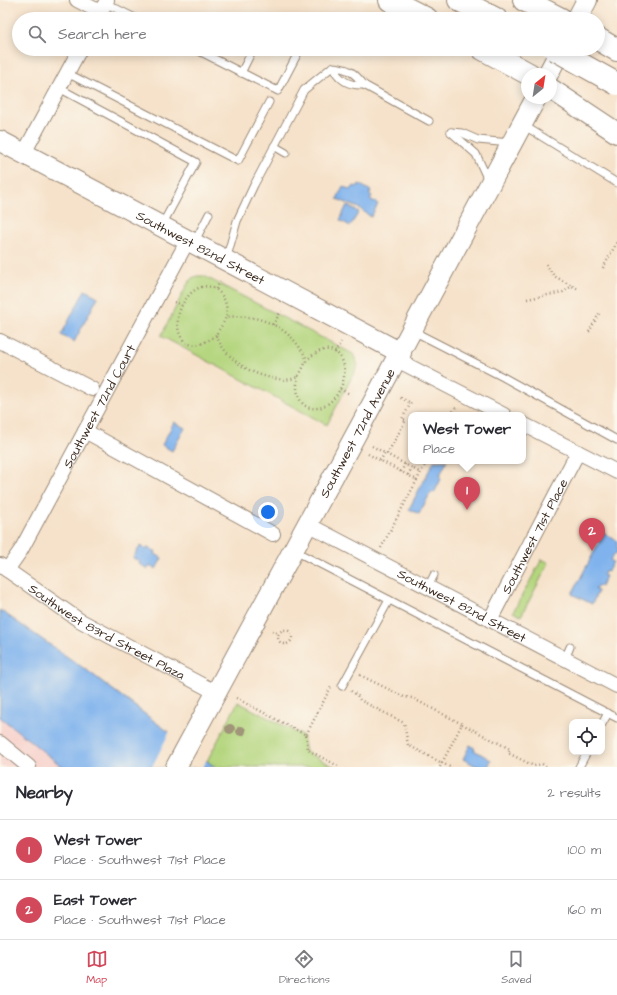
<!DOCTYPE html>
<html lang="en">
<head>
<meta charset="utf-8">
<style>
  :root { --surface:#fff; --page:#f2f2f3; --text:#2b2b33; --muted:#7c7c81; --line:#e1e1e2; --accent:#d1495b }
  body { margin:0; font-family:"Architects Daughter",sans-serif; background:var(--page); color:var(--text) }
  .controls { position:absolute; right:12px; bottom:12px; display:grid; overflow:hidden; border-radius:8px; box-shadow:0 2px 10px #0003 }
  .controls button { width:36px; height:36px; display:grid; place-items:center; padding:0; border:0; border-bottom:1px solid var(--line); background:var(--surface); color:var(--text); font:20px sans-serif }
  .compass { position:absolute; left:521px; top:68px; width:36px; height:36px; border-radius:50%; background:var(--surface); box-shadow:0 2px 10px #0003; rotate:30deg }
  .you { position:absolute; left:268px; top:512px; width:14px; height:14px; margin:-10px; border:3px solid #fff; border-radius:50%; background:#1a73e8; box-shadow:0 0 0 6px #1a73e833 }
  .badge { display:grid; place-items:center; width:26px; height:26px; border-radius:50%; background:var(--accent); color:#fff; font-size:13px; font-weight:700 }
  .pin { position:absolute; translate:-50% -33px; filter:drop-shadow(0 1px 2px #0008) }
  .pin::after { content:''; position:absolute; top:21px; width:14px; height:12px; background:inherit; clip-path:polygon(0 0,100% 0,50% 100%) }
  .popup { position:absolute; left:408px; top:412px; width:118px; height:52px; box-sizing:border-box; display:grid; place-content:center; border-radius:8px; background:var(--surface); filter:drop-shadow(0 1px 3px #0005); font-size:13px; white-space:nowrap; color:var(--muted) }
  .popup b { font-size:15px; color:var(--text) }
  .popup::after { content:''; position:absolute; left:50%; top:100%; margin-left:-8px; border:8px solid transparent; border-top-color:var(--surface) }
  .list { margin:0; padding:0; list-style:none }
  h2 { display:flex; justify-content:space-between; align-items:center; height:52px; margin:0; padding:0 16px; font-size:17px }
  h2 small { font-size:13px; font-weight:400; color:var(--muted) }
  .list li { display:grid; grid-template-columns:26px 1fr auto; gap:12px; align-items:center; box-sizing:border-box; height:60px; padding:0 16px; border-top:1px solid var(--line) }
  .list b { display:block; font-size:15px; white-space:nowrap }
  .list p { margin:0; font-size:13px; white-space:nowrap; color:var(--muted) }
  .list em { font-size:13px; font-style:normal; color:var(--muted) }
  .icon { flex:none; width:22px; height:22px; fill:none; stroke:currentColor; stroke-width:2; stroke-linecap:round; stroke-linejoin:round }
  .map { position:relative; flex:none; width:617px; height:767px; overflow:hidden }
  .search { position:absolute; background:var(--surface); box-shadow:0 2px 10px #0003; left:12px; right:12px; top:12px; height:44px; display:flex; align-items:center; gap:10px; box-sizing:border-box; padding:0 14px; border-radius:22px; color:var(--muted); font-size:15px }
  .sheet { height:172px; background:var(--surface) }
  nav { display:flex; justify-content:space-around; align-items:center; box-sizing:border-box; height:56px; border-top:1px solid var(--line); background:var(--surface); font-size:11px; color:var(--muted) }
  nav a { display:grid; justify-items:center; gap:2px }
  nav .on { color:var(--accent) }
  .map>svg:first-child { display:block }
  .built { fill:#f7d0cb }
  .green { fill:#b3d57d; stroke:#77804e }
  .water { fill:#80b3ed; stroke:#5e6e86 }
  .pier { fill:#f6e2ca }
  .lines { fill:none; stroke-linecap:round; stroke-linejoin:round }
  .lane-casing { stroke:#988674; stroke-width:9 }
  .street-casing { stroke:#988674; stroke-width:16 }
  .secondary-casing { stroke:#988674; stroke-width:22 }
  .highway-casing { stroke:#988674; stroke-width:24 }
  .path { stroke:#988674; stroke-width:2.5; stroke-dasharray:1 3; stroke-linecap:butt }
  .lane { stroke:#fff; stroke-width:7 }
  .street { stroke:#fff; stroke-width:14 }
  .secondary { stroke:#fff; stroke-width:20 }
  .highway { stroke:#fff; stroke-width:22 }
  .highway-bridge-casing { stroke:#988674; stroke-width:24; stroke-linecap:butt }
  .highway-bridge { stroke:#fff; stroke-width:22 }
  .tree { fill:#a09479 }
  .labels { text-anchor:middle; stroke-width:3.5; stroke-linejoin:round; paint-order:stroke }
  .street-label { font-size:13px; fill:#3b2a1e; stroke:#fbf7ec }
</style>
</head>
<body>
<div class="map">
<svg width="617" height="767" viewBox="0 0 617 767">
  <rect width="100%" height="100%" fill="#fbf7ec"/>
  <filter id="ink" filterUnits="userSpaceOnUse"><feTurbulence type="fractalNoise" baseFrequency=".025" numOctaves="2"/><feDisplacementMap in="SourceGraphic" scale="8" xChannelSelector="R" yChannelSelector="G"/><feConvolveMatrix kernelMatrix="1 2 1 2 8 2 1 2 1" color-interpolation-filters="sRGB"/></filter>
  <filter id="wash" filterUnits="userSpaceOnUse"><feTurbulence type="fractalNoise" baseFrequency=".012" numOctaves="4" result="noise"/><feDisplacementMap in="SourceGraphic" scale="16" xChannelSelector="R" yChannelSelector="G"/><feGaussianBlur stdDeviation="0.9" result="paint"/><feColorMatrix in="noise" values="0 0 0 0 0 0 0 0 0 0 0 0 0 0 0 0 0 1.4 0 .05"/><feComposite in="paint" operator="in"/></filter>
  <g filter="url(#wash)">
    <rect width="100%" height="100%" fill="#f6e2ca"/>
    <polygon class="built" points="0,717 59,764 63,767 0,767"/>
    <g class="green">
      <polygon points="197,276 204,276 353,354 358,365 327,425 161,336 187,285 192,278"/>
      <polygon points="542,559 549,563 521,616 513,612"/>
      <polygon points="238,702 303,736 306,752 335,767 215,767 207,761"/>
    </g>
    <g class="water">
      <polygon points="359,184 371,191 369,194 372,196 370,199 378,204 371,217 359,208 337,199 343,186 351,190 354,186 357,187"/>
      <polygon points="347,205 359,212 350,226 340,220"/>
      <polygon points="85,290 98,297 74,342 61,335"/>
      <polygon points="174,422 185,428 172,451 162,445"/>
      <polygon points="434,461 447,461 439,477 441,479 434,493 431,492 419,514 409,509"/>
      <polygon points="604,533 617,541 617,554 614,554 610,560 613,562 608,571 606,570 603,575 606,576 601,587 598,585 595,590 598,591 592,604 572,594"/>
      <polygon points="140,546 147,550 148,547 156,552 155,554 162,558 156,569 150,566 148,569 139,564 140,561 133,558"/>
      <polygon points="0,610 92,674 215,767 63,767 59,764 0,717"/>
      <polygon points="470,745 475,748 474,750 491,760 488,767 478,767 463,759"/>
    </g>
    <polygon class="pier" points="170,731 207,759 203,767 152,767"/>
  </g>
  <g filter="url(#ink)">
    <g class="lines">
      <defs>
        <g id="lane">
          <polyline points="105,3 137,19"/>
          <polyline points="269,19 271,19"/>
          <polyline points="195,49 278,91 300,49"/>
          <path d="M332,67C340,80 348,86 364,85"/>
          <polyline points="67,73 238,161 269,102"/>
          <polyline points="241,73 253,49"/>
          <polyline points="59,88 196,162 162,225"/>
          <polyline points="523,125 617,183"/>
          <polyline points="451,132 476,154 488,180"/>
          <polyline points="451,132 462,133 478,140 510,143"/>
          <polyline points="274,146 286,153"/>
          <polyline points="194,243 209,214"/>
          <path d="M226,260L237,221L254,185L304,90L332,67C348,68 354,72 364,85L429,121"/>
          <polyline points="413,331 503,377 617,440"/>
          <polyline points="295,551 617,718"/>
          <polyline points="428,587 434,575"/>
          <polyline points="565,659 570,647"/>
          <polyline points="342,686 389,600"/>
          <polyline points="602,724 608,713"/>
          <polyline points="579,767 587,752"/>
        </g>
        <g id="street">
          <polyline points="77,0 100,12"/>
          <polyline points="97,19 107,0"/>
          <polyline points="24,153 80,49"/>
          <polyline points="0,341 92,389"/>
          <polyline points="397,360 504,415"/>
          <polyline points="523,424 617,472"/>
          <polyline points="85,431 273,534"/>
          <path id="s1" d="M307,524L617,686"/>
          <path id="s2" d="M0,565L79,620L217,693"/>
          <path id="s3" d="M7,570L21,550L188,240"/>
          <path id="s4" d="M490,620L578,452"/>
          <polyline points="0,743 29,767"/>
        </g>
        <g id="secondary">
          <polyline points="577,19 587,0"/>
          <polyline points="548,74 561,49"/>
          <polyline points="551,89 617,133"/>
          <path id="s5" d="M0,141L401,353"/>
          <path id="s6" d="M176,767C297,544 417,322 536,98"/>
        </g>
        <g id="highway">
          <polyline points="390,0 427,19"/>
          <polyline points="459,0 496,19"/>
          <polyline points="524,0 561,19"/>
          <polyline points="598,39 617,50"/>
          <polyline points="483,49 529,74"/>
        </g>
      </defs>
      <use href="#lane" class="lane-casing"/>
      <use href="#street" class="street-casing"/>
      <use href="#secondary" class="secondary-casing"/>
      <use href="#highway" class="highway-casing"/>
      <g class="path">
        <polyline points="546,264 554,276 572,286"/>
        <polyline points="603,268 617,242"/>
        <polyline points="216,289 221,280"/>
        <polyline points="527,299 563,292 572,286 579,289"/>
        <polyline points="174,302 182,305"/>
        <polyline points="273,325 281,311"/>
        <polyline points="589,332 600,312"/>
        <path d="M216,335C177,367 164,312 195,290C213,278 230,298 226,316C225,322 219,329 216,335C226,360 252,376 279,379C284,380 292,380 297,377C301,373 304,366 306,361V358C291,327 259,313 226,317"/>
        <polyline points="335,353 341,342"/>
        <path d="M298,376C295,390 298,411 318,408C325,407 331,402 335,397C358,367 335,332 307,360"/>
        <polyline points="340,389 350,394"/>
        <polyline points="451,415 457,405"/>
        <polyline points="372,446 421,473"/>
        <polyline points="368,454 417,480"/>
        <polyline points="387,454 406,420 402,419 411,403 399,397"/>
        <polyline points="380,461 385,453"/>
        <polyline points="401,472 405,464"/>
        <polyline points="408,475 412,468"/>
        <polyline points="381,548 427,461"/>
        <circle cx="285" cy="637" r="7"/>
        <polyline points="272,631 279,634"/>
        <polyline points="351,691 357,695 360,700 404,723 408,745 442,763 462,724 412,698 404,697 358,674"/>
        <polyline points="236,698 306,735 332,685"/>
        <polyline points="462,724 510,749 508,753 534,766 542,764 546,767"/>
        <polyline points="306,735 308,750 340,767"/>
        <polyline points="440,767 442,763 450,767"/>
      </g>
      <use href="#lane" class="lane"/>
      <use href="#street" class="street"/>
      <use href="#secondary" class="secondary"/>
      <use href="#highway" class="highway"/>
      <defs>
        <polyline id="highway-bridge" points="554,49 617,84"/>
      </defs>
      <use href="#highway-bridge" class="highway-bridge-casing"/>
      <use href="#highway-bridge" class="highway-bridge"/>
    </g>
    <g class="tree">
      <circle cx="230" cy="729" r="5"/>
      <circle cx="241" cy="731" r="5"/>
    </g>
  </g>
  <g class="labels">
    <g class="street-label">
      <text dy="5" stroke="none"><textPath href="#s5" startOffset="227">Southwest 82nd Street</textPath></text>
      <text dy="5" stroke="none"><textPath href="#s3" startOffset="188">Southwest 72nd Court</textPath></text>
      <text dy="5" stroke="none"><textPath href="#s6" startOffset="380">Southwest 72nd Avenue</textPath></text>
      <text dy="5" stroke="none"><textPath href="#s4" startOffset="95">Southwest 71st Place</textPath></text>
      <text dy="5" stroke="none"><textPath href="#s1" startOffset="175">Southwest 82nd Street</textPath></text>
      <text dy="5" stroke="none"><textPath href="#s2" startOffset="126">Southwest 83rd Street Plaza</textPath></text>
    </g>
  </g>
</svg>
<div class="controls">
<button><svg class="icon" aria-label="locate" viewBox="0 0 24 24"><circle cx="12" cy="12" r="6"/><path d="M12 2v4M12 18v4M2 12h4M18 12h4"/></svg></button>
</div>
<svg class="compass" viewBox="-18 -18 36 36"><path d="M0-13l5 13h-10z" fill="#e53935"/><path d="M0 13l5-13h-10z" fill="#7c7c81"/></svg>
<div class="you"></div>
<div class="pin badge" style="left:467px;top:510px">1</div>
<div class="popup"><b>West Tower</b>Place</div>
<div class="pin badge" style="left:592px;top:551px">2</div>
<div class="search"><svg class="icon" aria-label="search" viewBox="0 0 24 24"><circle cx="10" cy="10" r="6"/><path d="M15 15l6 6"/></svg>Search here</div>
</div>
<section class="sheet">
<h2>Nearby<small>2 results</small></h2>
<ul class="list">
<li><span class="badge">1</span><div><b>West Tower</b><p>Place · Southwest 71st Place</p></div><em>100 m</em></li>
<li><span class="badge">2</span><div><b>East Tower</b><p>Place · Southwest 71st Place</p></div><em>160 m</em></li>
</ul>
</section>
<nav>
<a class="on"><svg class="icon" aria-label="map" viewBox="0 0 24 24"><path d="M3 6l6-2 6 2 6-2v14l-6 2-6-2-6 2zM9 4v14M15 6v14"/></svg>Map</a>
<a><svg class="icon" aria-label="directions" viewBox="0 0 24 24"><path d="M12 3l9 9-9 9-9-9zM9 14v-3h6M13 9l2 2-2 2"/></svg>Directions</a>
<a><svg class="icon" aria-label="saved" viewBox="0 0 24 24"><path d="M7 4h10v16l-5-4-5 4z"/></svg>Saved</a>
</nav>
</body>
</html>
